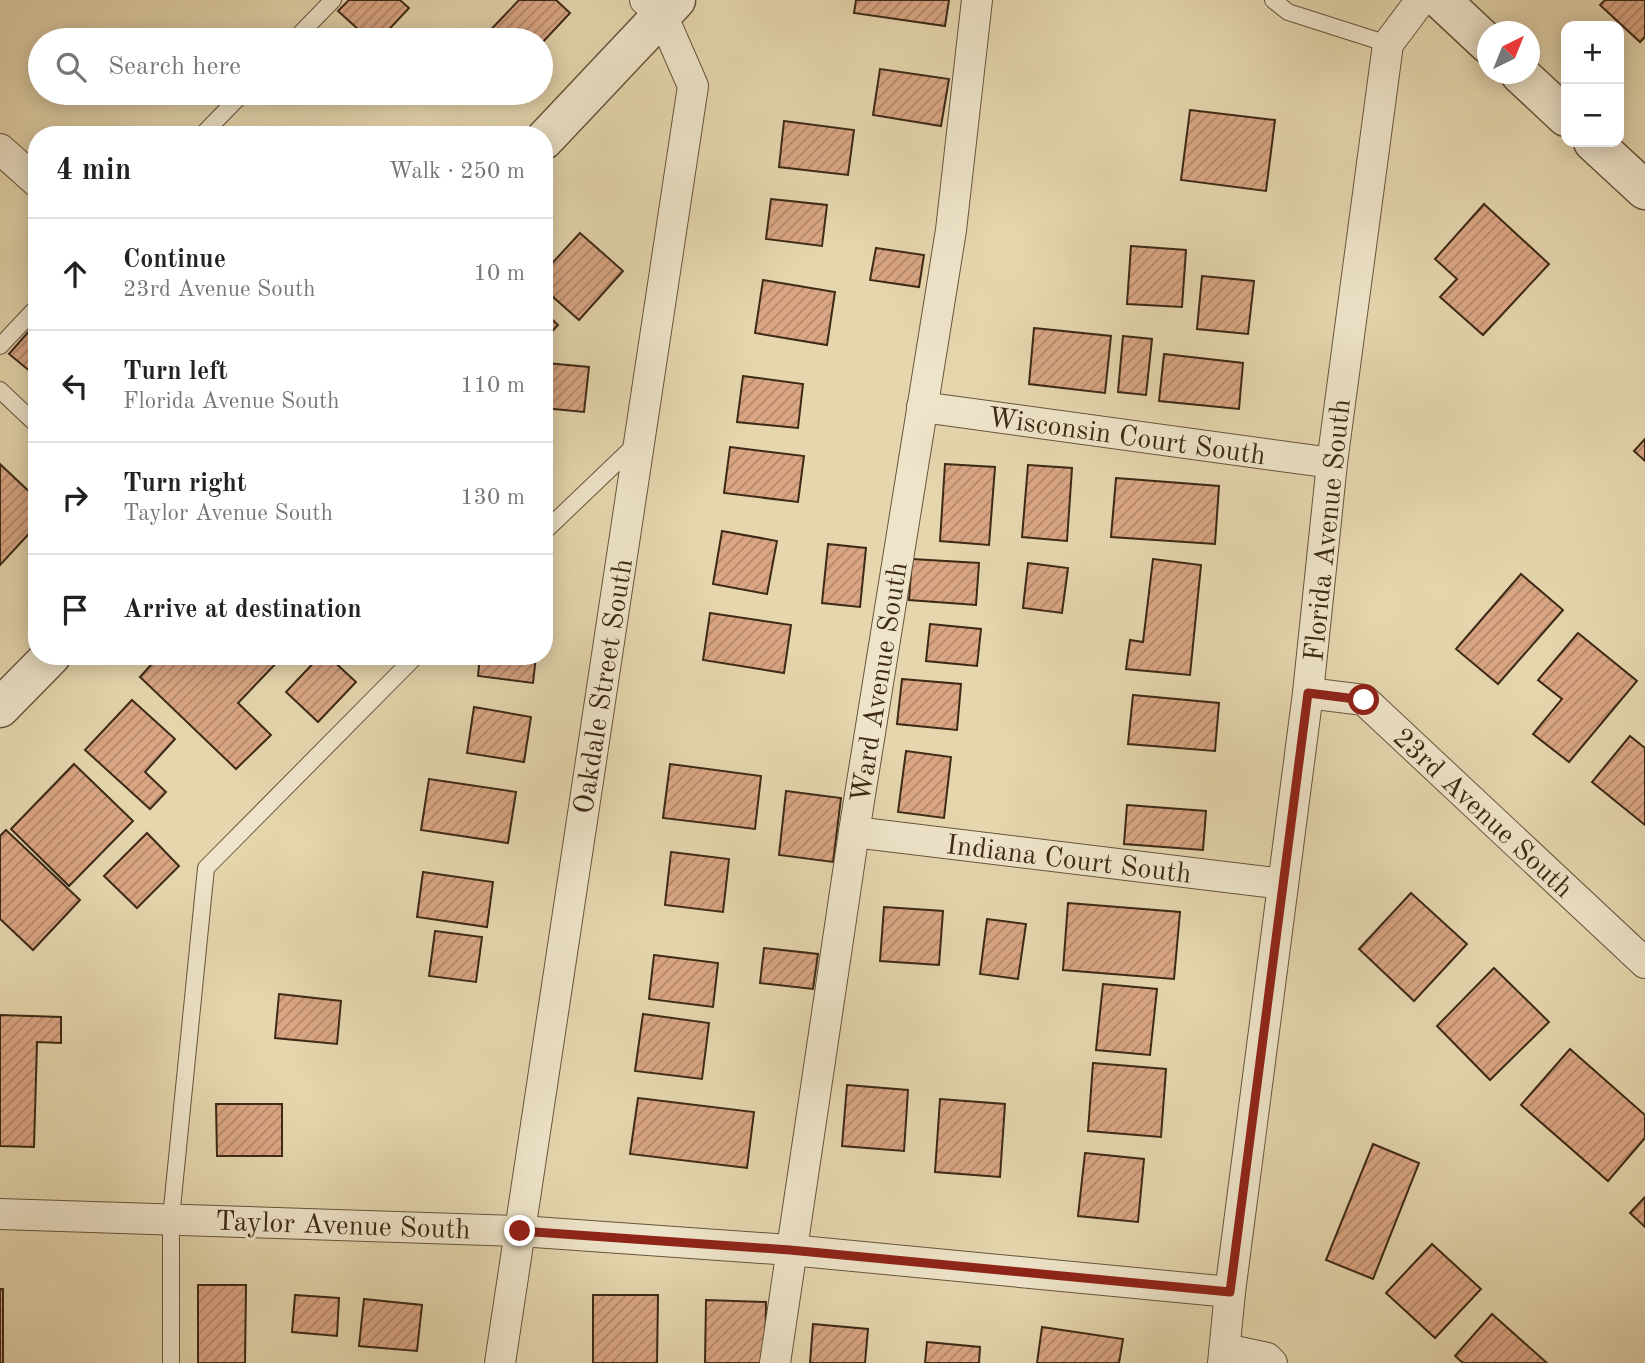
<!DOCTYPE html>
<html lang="en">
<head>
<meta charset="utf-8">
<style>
  :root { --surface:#fff; --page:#f2f2f2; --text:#222; --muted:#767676; --line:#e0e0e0 }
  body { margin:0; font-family:"Old Standard TT",serif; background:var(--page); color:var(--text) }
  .controls { position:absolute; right:21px; top:21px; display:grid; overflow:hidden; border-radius:14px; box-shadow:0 4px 18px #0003 }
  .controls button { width:63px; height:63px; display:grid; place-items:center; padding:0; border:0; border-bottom:2px solid var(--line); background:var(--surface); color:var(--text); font:35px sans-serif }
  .compass { position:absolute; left:1477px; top:21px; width:63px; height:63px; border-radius:50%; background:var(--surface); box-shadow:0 4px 18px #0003; rotate:43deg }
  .stop { position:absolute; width:21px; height:21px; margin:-16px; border:5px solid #8f2418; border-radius:50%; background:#fff }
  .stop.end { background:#8f2418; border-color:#fff; box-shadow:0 2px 7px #0008 }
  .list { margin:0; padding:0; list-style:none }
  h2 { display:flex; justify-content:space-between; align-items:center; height:91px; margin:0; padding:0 28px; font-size:30px }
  h2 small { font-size:23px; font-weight:400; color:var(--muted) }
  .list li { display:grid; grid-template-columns:46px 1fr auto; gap:21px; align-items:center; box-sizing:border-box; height:112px; padding:0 28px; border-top:2px solid var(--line) }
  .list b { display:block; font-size:26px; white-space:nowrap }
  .list p { margin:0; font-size:23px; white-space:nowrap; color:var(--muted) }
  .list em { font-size:23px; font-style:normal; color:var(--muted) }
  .icon { flex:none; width:38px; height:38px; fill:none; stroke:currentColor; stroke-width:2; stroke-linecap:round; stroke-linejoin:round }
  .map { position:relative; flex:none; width:1645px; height:1363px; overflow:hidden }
  .search { position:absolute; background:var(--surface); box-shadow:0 4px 18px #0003; left:28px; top:28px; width:525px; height:77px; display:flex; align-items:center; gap:18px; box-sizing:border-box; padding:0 24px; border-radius:38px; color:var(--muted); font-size:26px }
  .panel { position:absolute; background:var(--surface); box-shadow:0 4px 18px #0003; left:28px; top:126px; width:525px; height:539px; border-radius:28px }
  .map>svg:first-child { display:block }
  .building { fill:url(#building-hatch); stroke:#3d2915; stroke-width:2 }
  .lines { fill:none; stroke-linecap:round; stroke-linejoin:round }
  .service-casing { stroke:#67543b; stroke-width:18 }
  .minor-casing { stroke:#67543b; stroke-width:32 }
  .tertiary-casing { stroke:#67543b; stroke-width:41 }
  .service { stroke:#eee4ca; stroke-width:16 }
  .minor { stroke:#eee4ca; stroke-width:30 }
  .tertiary { stroke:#eee4ca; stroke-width:38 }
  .route { stroke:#8f2418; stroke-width:9 }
  .labels { text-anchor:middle; stroke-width:6; stroke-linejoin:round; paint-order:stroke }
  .street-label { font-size:28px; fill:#3d2915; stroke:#eee4ca }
</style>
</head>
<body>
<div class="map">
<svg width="1645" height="1363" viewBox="0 0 1645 1363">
  <defs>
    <pattern id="building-hatch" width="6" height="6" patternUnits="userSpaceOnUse" patternTransform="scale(1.75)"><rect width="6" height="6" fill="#daa684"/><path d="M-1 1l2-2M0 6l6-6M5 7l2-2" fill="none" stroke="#b2876b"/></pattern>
  </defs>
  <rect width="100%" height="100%" fill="#e5d6ae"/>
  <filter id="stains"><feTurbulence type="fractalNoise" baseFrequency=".00286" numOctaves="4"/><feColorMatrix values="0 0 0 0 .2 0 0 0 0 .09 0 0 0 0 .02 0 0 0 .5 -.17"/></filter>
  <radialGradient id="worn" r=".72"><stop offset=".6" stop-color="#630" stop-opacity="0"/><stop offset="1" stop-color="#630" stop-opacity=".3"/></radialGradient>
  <g class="building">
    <polygon points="349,0 400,0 409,8 379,40 370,40 338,11"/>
    <polygon points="519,0 556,0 570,13 541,44 541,40 481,40"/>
    <polygon points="856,0 949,0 945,26 854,13"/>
    <polygon points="1605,0 1645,0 1645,37 1640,42 1600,5"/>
    <polygon points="880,69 949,79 941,126 873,115"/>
    <polygon points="1190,110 1275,120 1266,191 1181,180"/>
    <polygon points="784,121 854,130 848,175 779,167"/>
    <polygon points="771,199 827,205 822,246 766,239"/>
    <polygon points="1484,204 1549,264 1483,335 1440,297 1457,279 1435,259"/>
    <polygon points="580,233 623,271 579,320 544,289 544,272"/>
    <polygon points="1131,246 1186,250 1182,307 1127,304"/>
    <polygon points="876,248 924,255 919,287 870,280"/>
    <polygon points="1202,276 1254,281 1248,334 1197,329"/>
    <polygon points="763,280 835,292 827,345 755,333"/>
    <polygon points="544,312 558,325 544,340"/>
    <polygon points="37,322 37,377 9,354"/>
    <polygon points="1034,328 1111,336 1105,393 1029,384"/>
    <polygon points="1123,336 1152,339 1146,395 1118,392"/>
    <polygon points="1164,354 1243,363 1239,409 1159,401"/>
    <polygon points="546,363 589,367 584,412 544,408"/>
    <polygon points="743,376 803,384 798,428 737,422"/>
    <polygon points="1645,439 1645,461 1634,451"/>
    <polygon points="730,447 804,456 798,502 724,493"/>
    <polygon points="0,464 37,499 37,525 0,565"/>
    <polygon points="945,464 995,467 989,545 940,541"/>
    <polygon points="1028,465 1072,468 1067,541 1022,537"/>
    <polygon points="1116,478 1219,486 1215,544 1111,537"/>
    <polygon points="722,531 777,541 767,594 713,584"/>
    <polygon points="828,544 866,548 860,607 822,603"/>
    <polygon points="912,559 979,563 976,605 909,600"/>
    <polygon points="1153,559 1201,565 1190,675 1126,669 1130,640 1143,642"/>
    <polygon points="1028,563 1068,568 1062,613 1023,608"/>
    <polygon points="1521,574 1563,610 1498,684 1456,649"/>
    <polygon points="710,613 791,625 784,673 703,660"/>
    <polygon points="930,624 981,629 977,666 926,661"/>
    <polygon points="1578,633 1637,681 1569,762 1533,734 1562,699 1538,680"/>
    <polygon points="159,656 283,656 238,703 271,735 236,769 140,677"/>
    <polygon points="320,656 328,656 356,682 318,722 286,692"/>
    <polygon points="480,656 536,656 533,683 478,676"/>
    <polygon points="902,679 961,684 957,730 897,724"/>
    <polygon points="1133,695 1219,703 1215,751 1128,744"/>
    <polygon points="132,700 175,739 145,772 166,792 150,809 85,750"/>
    <polygon points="474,707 531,717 524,762 467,753"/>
    <polygon points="1630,736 1645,748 1645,825 1592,782"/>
    <polygon points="906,751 951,757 944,818 898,812"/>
    <polygon points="74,764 133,821 69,886 11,829"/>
    <polygon points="670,764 761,776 755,829 663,818"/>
    <polygon points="429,779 516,792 508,843 421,830"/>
    <polygon points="786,791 841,798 833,862 779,855"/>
    <polygon points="1127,805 1206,811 1203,850 1124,844"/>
    <polygon points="6,830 80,900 33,950 0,919 0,836"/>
    <polygon points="147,833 179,866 137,908 104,876"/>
    <polygon points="671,852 729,859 723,912 665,905"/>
    <polygon points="423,872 493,882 487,927 417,917"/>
    <polygon points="1411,893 1467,944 1414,1001 1359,949"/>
    <polygon points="1068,903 1180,912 1174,979 1063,970"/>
    <polygon points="884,907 943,911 939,965 880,961"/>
    <polygon points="987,919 1026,924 1018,979 980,974"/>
    <polygon points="435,931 482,937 476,982 429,976"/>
    <polygon points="764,948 818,954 813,989 760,983"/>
    <polygon points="654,955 718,963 713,1007 649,999"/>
    <polygon points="1494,968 1549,1022 1490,1080 1437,1026"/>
    <polygon points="1103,984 1157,989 1150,1055 1096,1050"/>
    <polygon points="279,994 341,1001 337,1044 275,1038"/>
    <polygon points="643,1014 709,1023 702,1079 635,1071"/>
    <polygon points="0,1015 61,1017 61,1043 37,1042 34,1147 0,1146"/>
    <polygon points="1570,1049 1645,1115 1645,1138 1608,1181 1521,1105"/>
    <polygon points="1093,1063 1166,1069 1161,1137 1088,1131"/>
    <polygon points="847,1085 908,1090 904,1151 842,1146"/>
    <polygon points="638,1098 754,1112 747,1168 630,1154"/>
    <polygon points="940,1099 1005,1104 1000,1177 935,1172"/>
    <polygon points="216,1104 282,1104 282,1156 217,1156"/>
    <polygon points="1373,1144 1419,1163 1373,1279 1326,1260"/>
    <polygon points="1085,1153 1144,1159 1138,1222 1078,1216"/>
    <polygon points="1645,1197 1645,1227 1630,1213"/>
    <polygon points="1432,1244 1481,1289 1435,1338 1386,1293"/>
    <polygon points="198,1285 246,1285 245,1363 198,1363"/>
    <rect x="0" y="1289" width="3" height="74"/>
    <polygon points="295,1295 339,1298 337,1336 292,1332"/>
    <polygon points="593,1295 658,1295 657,1363 593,1363"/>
    <polygon points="364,1299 422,1305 417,1351 359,1346"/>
    <polygon points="706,1300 766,1302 765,1363 705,1363"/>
    <polygon points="1492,1314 1547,1363 1463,1363 1455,1356"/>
    <polygon points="813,1324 868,1329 865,1363 810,1363"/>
    <polygon points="1042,1327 1123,1339 1119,1363 1037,1363"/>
    <polygon points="927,1342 980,1347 979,1363 925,1363"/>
  </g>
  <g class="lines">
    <defs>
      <g id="service">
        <polyline points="1273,0 1288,12 1388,44"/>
        <polyline points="294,40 333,0"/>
        <polyline points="202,135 243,93"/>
        <polyline points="0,346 37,307"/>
        <polyline points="0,390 37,425"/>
        <polyline points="544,532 636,444"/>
        <polyline points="171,1363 171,1218 206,868 416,656"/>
      </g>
      <g id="minor">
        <polyline points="0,149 37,182"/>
        <polyline points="922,407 1332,463"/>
        <polyline points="1308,693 1364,700 1645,963"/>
        <polyline points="854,832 1283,884"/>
        <polyline points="0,1214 520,1231 790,1250 1230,1292"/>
        <polyline points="1225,1349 1267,1358 1272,1363"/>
        <polyline points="500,1363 693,86 662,15 645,0"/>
        <polyline points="775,1363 854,832 951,230 977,0"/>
        <polyline points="1223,1363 1230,1292 1308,693 1332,463 1388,44 1421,0"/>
      </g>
      <g id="tertiary">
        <polyline points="1441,0 1488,44"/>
        <polyline points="1520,74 1566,117"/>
        <polyline points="544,140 676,0"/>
        <polyline points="1593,142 1645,190"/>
        <polyline points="0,708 51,656"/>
      </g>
    </defs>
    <use href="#service" class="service-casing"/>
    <use href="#minor" class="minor-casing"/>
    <use href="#tertiary" class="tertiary-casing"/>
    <use href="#service" class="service"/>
    <use href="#minor" class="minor"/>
    <use href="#tertiary" class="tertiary"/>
  </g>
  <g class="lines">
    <polyline class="route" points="520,1231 790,1250 1230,1292 1308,693 1364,700"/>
  </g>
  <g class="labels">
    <g class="street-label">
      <text transform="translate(1127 435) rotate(8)" y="10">Wisconsin Court South</text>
      <text transform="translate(1326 530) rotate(-84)" y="10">Florida Avenue South</text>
      <text transform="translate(878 682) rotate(-81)" y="10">Ward Avenue South</text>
      <text transform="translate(602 686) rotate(-81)" y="10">Oakdale Street South</text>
      <text transform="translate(1484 812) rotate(43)" y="10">23rd Avenue South</text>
      <text transform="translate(1069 858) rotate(7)" y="10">Indiana Court South</text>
      <text transform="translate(343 1224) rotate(2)" y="10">Taylor Avenue South</text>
    </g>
  </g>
  <rect width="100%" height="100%" filter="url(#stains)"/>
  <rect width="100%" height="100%" fill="url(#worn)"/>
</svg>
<div class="controls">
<button>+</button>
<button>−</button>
</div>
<svg class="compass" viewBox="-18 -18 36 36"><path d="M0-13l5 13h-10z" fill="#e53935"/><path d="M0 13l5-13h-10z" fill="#767676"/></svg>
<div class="stop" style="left:1364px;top:700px"></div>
<div class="stop end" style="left:520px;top:1231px"></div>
<div class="search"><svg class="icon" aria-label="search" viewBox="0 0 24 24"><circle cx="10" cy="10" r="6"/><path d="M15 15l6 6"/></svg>Search here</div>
<section class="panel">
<h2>4 min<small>Walk · 250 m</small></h2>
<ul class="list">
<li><svg class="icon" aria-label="ahead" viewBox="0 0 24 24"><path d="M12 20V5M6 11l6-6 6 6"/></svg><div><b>Continue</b><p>23rd Avenue South</p></div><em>10 m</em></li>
<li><svg class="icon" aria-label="left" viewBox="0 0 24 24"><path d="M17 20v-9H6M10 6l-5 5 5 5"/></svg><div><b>Turn left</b><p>Florida Avenue South</p></div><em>110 m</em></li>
<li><svg class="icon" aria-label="right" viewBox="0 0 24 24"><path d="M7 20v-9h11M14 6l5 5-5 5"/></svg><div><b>Turn right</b><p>Taylor Avenue South</p></div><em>130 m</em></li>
<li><svg class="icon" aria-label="arrive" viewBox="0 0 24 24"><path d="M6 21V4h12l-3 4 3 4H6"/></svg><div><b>Arrive at destination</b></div></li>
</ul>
</section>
</div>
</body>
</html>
